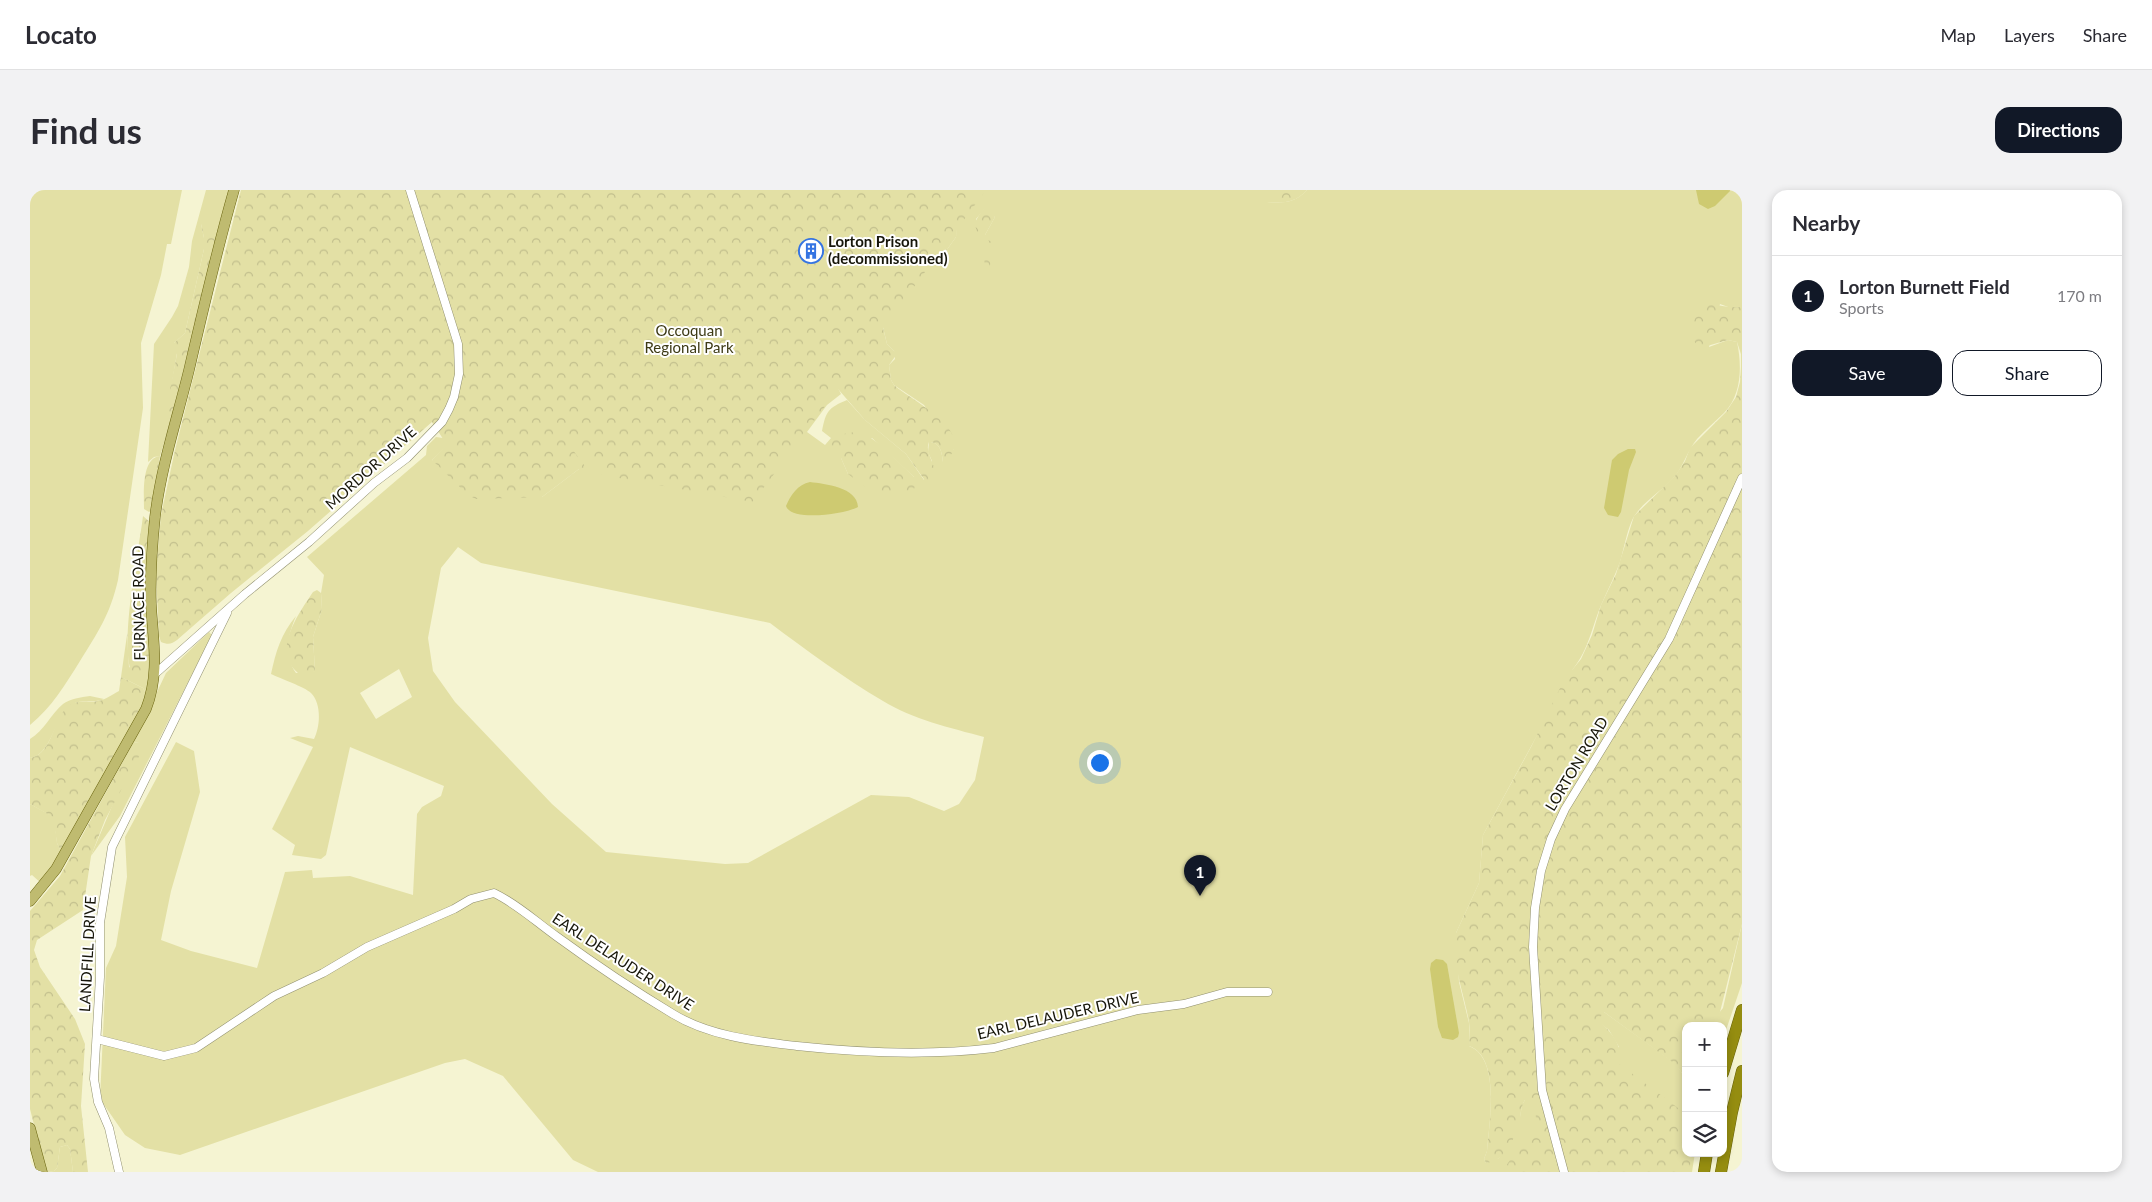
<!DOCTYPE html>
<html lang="en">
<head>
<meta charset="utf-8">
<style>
  :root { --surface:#fff; --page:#f2f2f3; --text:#2b2b33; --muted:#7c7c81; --line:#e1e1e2; --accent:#111827 }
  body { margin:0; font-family:Lato,sans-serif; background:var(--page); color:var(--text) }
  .controls { position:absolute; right:15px; bottom:15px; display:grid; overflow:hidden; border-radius:10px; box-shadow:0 2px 8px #0003 }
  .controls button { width:45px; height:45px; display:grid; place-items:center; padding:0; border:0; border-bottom:1px solid var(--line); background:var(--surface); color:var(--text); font:25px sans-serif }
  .you { position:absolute; left:1069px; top:572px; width:18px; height:18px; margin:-12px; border:4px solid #fff; border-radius:50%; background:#1a73e8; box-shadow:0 0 0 8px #1a73e833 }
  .badge { display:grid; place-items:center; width:32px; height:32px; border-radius:50%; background:var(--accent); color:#fff; font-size:16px; font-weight:700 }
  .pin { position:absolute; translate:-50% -41px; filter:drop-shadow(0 1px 2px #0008) }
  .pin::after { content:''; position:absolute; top:26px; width:18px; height:15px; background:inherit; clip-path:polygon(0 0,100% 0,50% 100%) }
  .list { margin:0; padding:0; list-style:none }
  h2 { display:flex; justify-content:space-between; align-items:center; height:65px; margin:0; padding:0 20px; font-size:21px }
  h2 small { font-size:16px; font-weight:400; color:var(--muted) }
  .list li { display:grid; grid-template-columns:32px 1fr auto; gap:15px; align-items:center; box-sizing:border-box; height:80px; padding:0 20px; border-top:1px solid var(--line) }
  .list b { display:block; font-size:19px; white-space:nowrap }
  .list p { margin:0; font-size:16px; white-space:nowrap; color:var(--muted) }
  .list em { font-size:16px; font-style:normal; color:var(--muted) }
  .actions { display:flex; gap:10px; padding:15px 20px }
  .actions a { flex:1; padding:11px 0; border:1px solid var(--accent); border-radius:15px; text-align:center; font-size:18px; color:var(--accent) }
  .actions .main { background:var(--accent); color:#fff }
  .icon { flex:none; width:28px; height:28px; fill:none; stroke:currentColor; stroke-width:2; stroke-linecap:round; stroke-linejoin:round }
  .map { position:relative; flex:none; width:1712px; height:982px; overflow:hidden; border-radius:15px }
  header { display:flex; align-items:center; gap:30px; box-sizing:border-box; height:70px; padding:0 25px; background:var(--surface); border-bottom:1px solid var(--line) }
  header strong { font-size:24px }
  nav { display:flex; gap:28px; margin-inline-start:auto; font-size:18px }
  .intro { display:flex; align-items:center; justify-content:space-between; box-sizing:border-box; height:120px; padding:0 30px }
  h1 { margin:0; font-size:35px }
  .button { padding:12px 22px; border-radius:15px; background:var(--accent); color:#fff; font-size:18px; font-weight:700 }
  main { display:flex; gap:30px; padding:0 30px }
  aside { flex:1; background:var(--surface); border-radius:15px; box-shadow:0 2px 8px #0003 }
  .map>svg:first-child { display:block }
  .green { fill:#e3e0a5; fill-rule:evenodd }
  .forest { fill:url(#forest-crowns) }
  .water { fill:#ceca71 }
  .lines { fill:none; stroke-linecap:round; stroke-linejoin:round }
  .minor-casing { stroke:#908f6f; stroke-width:9 }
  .major-casing { stroke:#69630e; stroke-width:11 }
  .highway-casing { stroke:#69630e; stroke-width:12 }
  .minor { stroke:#fff; stroke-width:8 }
  .major { stroke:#bfbb70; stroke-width:10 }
  .highway { stroke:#958d10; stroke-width:11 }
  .labels { text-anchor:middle; stroke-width:4; stroke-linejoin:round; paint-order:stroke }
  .poi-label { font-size:15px; font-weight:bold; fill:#17160a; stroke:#fff; text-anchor:start }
  .park-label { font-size:15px; fill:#3d3a15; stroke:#fff }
  .street-label { font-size:15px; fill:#17160a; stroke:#fff }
</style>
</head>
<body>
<header>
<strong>Locato</strong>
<nav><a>Map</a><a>Layers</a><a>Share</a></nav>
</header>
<div class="intro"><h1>Find us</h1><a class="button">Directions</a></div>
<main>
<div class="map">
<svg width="1712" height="982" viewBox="0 0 1712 982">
  <defs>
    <pattern id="forest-crowns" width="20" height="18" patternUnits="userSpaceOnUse" patternTransform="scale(1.25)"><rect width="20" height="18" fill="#e3e0a5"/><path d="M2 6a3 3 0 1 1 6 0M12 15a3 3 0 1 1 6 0" fill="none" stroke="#c2bf8d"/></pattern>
  </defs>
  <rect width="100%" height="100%" fill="#f5f4d2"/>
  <g class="green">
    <path d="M0,0H152L141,54H137L131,85L111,153L113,218L88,390C80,425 68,442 50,471C35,495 22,517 0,535Z"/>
    <polygon points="176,0 200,0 189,38 171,34 174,48 174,59 155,143 144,153 147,163 136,228 141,230 130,266 124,267 118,272 124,154 142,127 148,116 159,77 162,51"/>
    <path d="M935,0H1237V12C1254,13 1265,13 1277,0H1712V117L1701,118L1690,114L1679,157L1698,150L1707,152C1712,175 1712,205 1694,223C1685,232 1675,240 1667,249C1658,260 1654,274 1646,285C1634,300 1616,309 1605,325C1598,335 1594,359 1590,372C1585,386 1578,399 1572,413C1562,436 1559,459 1543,479L1453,645L1449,693L1426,743L1429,792L1439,833V856C1471,868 1459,934 1457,961L1454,969L1456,973L1469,968L1490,927L1492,915L1495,910L1499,909L1507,902L1515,945L1476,982H568L543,970L473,886L435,869L415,873L150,965L115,958L95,945L70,909L76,778L86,756L97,687L95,647L146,552L164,561L170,602L141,701L131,750L161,761L227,778L255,682L282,680L283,688L320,686L383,705L387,624L392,617L411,606L414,596L320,557L296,665L291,669L262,665L265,655L242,639L283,557L260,548L268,546L284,549C290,537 292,514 281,503C275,497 249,488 241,484C246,461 251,444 266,426C258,445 253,465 266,483L285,481L283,447L292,419L291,403L294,385L277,367L396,265L397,256L406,247L413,248L418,255L402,270L512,307L549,279L481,212L808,198L811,204L797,215L777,242L795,255L801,248L792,241C796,221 798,218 817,210L835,230L876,264L894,290L902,271L898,262L899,252C910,252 912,262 913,272L924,259L894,215L864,195L861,190L859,175L865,169L864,161L857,154L852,133L912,49L906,75L926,47L927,26ZM956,17L965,27L955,45L946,29ZM842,248L884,287L818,284L811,268ZM428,357L451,373L740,433C776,460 814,488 853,511C882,529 921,538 954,547L945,590L929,614L914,621L879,607L841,605L718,673L695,674L576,662L522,614L425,512L403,481L398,448L411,378ZM369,479L382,507L346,529L330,503Z"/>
    <polygon points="179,442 182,445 90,626 61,666 109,552 103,553 136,483"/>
    <polygon points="97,445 99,477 113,483 121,484 117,506 113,498 91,487"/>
    <path d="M60,506L74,509C64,514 49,508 40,516C24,529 21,565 0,568V549C14,541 21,524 33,514C40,509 51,507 60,506Z"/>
    <polygon points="0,614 24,627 27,653 31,662 11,693 2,685 0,686"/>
    <polygon points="1712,734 1712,793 1693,849 1693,836 1671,836 1681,833 1693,818"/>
    <polygon points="1574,822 1646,874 1652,883 1656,883 1656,963 1665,963 1662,982 1635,982 1528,900 1589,857 1579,840 1557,823"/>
    <polygon points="37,955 40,959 43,982 16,982 24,981 27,978 30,957"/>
  </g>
  <g class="forest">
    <path d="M211,0H956L927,39L926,47L906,75L901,74L853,138L857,154L867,164L859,175L861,190L864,195C878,208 932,234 924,259C923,263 918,268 916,273L913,272C912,262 910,252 899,252C893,265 913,280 901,292H896L876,264L835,230L808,199L723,312L572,285L523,228L519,231L531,244L557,279H549L512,307L446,309L438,305L402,270L417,255L402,232L278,341L201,403L147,450C142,454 138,455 131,452L129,446L126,383L131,325L145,260Z"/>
    <path d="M1237,0H1277C1265,13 1254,13 1237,12Z"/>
    <path d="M956,16L959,17L965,27L955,45L949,46C942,33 947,27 956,16Z"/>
    <polygon points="180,32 189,38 141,230 136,229 135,225 147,164 142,160 144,153 155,143 174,59 174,48 171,34"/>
    <polygon points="958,50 962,52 960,76 957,82 955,80 954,64"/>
    <path d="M1671,114C1686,114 1698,118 1712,117V734L1688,830L1671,836H1656V883H1652L1645,874L1574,822L1568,830C1578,839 1588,849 1590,863L1584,870L1656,924V963H1662L1659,982H1472L1506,931L1505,907L1503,910H1495C1491,916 1491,922 1490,929C1485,947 1477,971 1456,973L1454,969L1457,961C1459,934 1471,867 1439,856C1439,848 1440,840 1439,832C1434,803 1421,773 1426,743L1449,693L1453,645L1501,557L1534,490L1551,469L1562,445L1571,415L1586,384L1604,326L1645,286L1655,271L1660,258L1696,222L1706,207L1710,192L1711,177V164L1707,152L1698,150L1670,158L1663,150L1664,131Z"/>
    <path d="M832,242L851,255L884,287L886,293L884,299L862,305H851L837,298L818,284L811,268L802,261L800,254C807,242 819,243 832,242Z"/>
    <path d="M130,266L122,320L119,322L114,319C114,304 111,268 130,266Z"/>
    <path d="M113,326L121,333V484L103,485C88,458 109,360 113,326Z"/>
    <path d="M287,400L291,403L292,419L283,447L285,481L274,487C238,466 267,426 283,402Z"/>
    <path d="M91,487L113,498L117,506L108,525L31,662L27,653L23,627L0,614V568C24,564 22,526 41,514C49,510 59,513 68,511C75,510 83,504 89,501Z"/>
    <polygon points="109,552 112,555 112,561 75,630 61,666 53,720 7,750 4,760 10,777 45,829 55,854 51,916 58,982 43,982 40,959 37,955 30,957 27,978 24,981 16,982 0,919 0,721 30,686 103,553"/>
  </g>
  <g class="water">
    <polygon points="1666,0 1700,0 1700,1 1685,16 1678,19 1669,14"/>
    <polygon points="1598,259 1605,259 1606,262 1599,280 1591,322 1588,327 1578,325 1574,318 1582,270 1588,264"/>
    <path d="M780,292C795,294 827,297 828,317C816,324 761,332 756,316C760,306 768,294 780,292Z"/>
    <polygon points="1406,769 1413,770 1417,774 1429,843 1428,847 1423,850 1412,848 1408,837 1400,779 1401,773"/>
  </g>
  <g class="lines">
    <defs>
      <g id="minor">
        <polyline points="126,483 215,404 279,352 344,293 377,268 412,232 419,219 424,207 429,184 428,154 380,0"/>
        <path d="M67,849L134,866L166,858L244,806L293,783L337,757L424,719L441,709L464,703C487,714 505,731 526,746C563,773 603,800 643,824C679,846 725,851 767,856C832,863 898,866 964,858L1108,820L1154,814L1197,802H1238"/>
        <polyline points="89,982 79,938 68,912 64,889 70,787 70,733 82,657 197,423"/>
        <polyline points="1534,982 1512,900 1503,757 1505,718 1511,681 1521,649 1535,619 1639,449 1712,288"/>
      </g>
      <g id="major">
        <path d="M0,711L26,679L116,519C130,483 123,452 121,414C120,385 122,356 125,327C131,277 147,229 159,180C173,120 187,59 204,0"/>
        <polyline points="0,938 12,982"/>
      </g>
      <g id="highway">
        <polyline points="1693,883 1712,820"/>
        <polyline points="1674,982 1677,963"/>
        <polyline points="1691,982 1702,922 1712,881"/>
      </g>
    </defs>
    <use href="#minor" class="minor-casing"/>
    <use href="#major" class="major-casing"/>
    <use href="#highway" class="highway-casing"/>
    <use href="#minor" class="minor"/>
    <use href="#major" class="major"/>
    <use href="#highway" class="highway"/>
  </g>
  <defs>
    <symbol id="building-ring" viewBox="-11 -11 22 22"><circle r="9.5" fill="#fff" stroke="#3574e2" stroke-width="1.5"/><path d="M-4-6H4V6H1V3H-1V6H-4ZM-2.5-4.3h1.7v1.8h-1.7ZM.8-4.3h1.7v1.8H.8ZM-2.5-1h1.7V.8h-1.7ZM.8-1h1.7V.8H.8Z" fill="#3574e2"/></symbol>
  </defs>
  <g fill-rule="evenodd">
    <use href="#building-ring" x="767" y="47" width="28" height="28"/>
  </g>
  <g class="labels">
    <g class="poi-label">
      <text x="798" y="57">Lorton Prison<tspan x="798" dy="17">(decommissioned)</tspan></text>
    </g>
    <g class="park-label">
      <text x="659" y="146">Occoquan<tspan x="659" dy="17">Regional Park</tspan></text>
    </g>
    <g class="street-label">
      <text transform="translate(341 278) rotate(-42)" y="5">MORDOR DRIVE</text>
      <text transform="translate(109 413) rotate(-91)" y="5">FURNACE ROAD</text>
      <text transform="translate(1547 574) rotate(-59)" y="5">LORTON ROAD</text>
      <text transform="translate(58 764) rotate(-87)" y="5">LANDFILL DRIVE</text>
      <text transform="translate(593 772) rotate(33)" y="5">EARL DELAUDER DRIVE</text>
      <text transform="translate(1028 826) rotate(-13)" y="5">EARL DELAUDER DRIVE</text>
    </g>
  </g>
</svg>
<div class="controls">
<button>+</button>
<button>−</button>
<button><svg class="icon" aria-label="layers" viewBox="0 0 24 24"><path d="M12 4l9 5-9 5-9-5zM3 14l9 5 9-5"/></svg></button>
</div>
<div class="you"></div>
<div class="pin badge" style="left:1170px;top:706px">1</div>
</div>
<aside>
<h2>Nearby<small></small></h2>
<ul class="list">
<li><span class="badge">1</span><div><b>Lorton Burnett Field</b><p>Sports</p></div><em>170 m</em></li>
</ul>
<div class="actions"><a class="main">Save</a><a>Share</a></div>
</aside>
</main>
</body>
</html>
